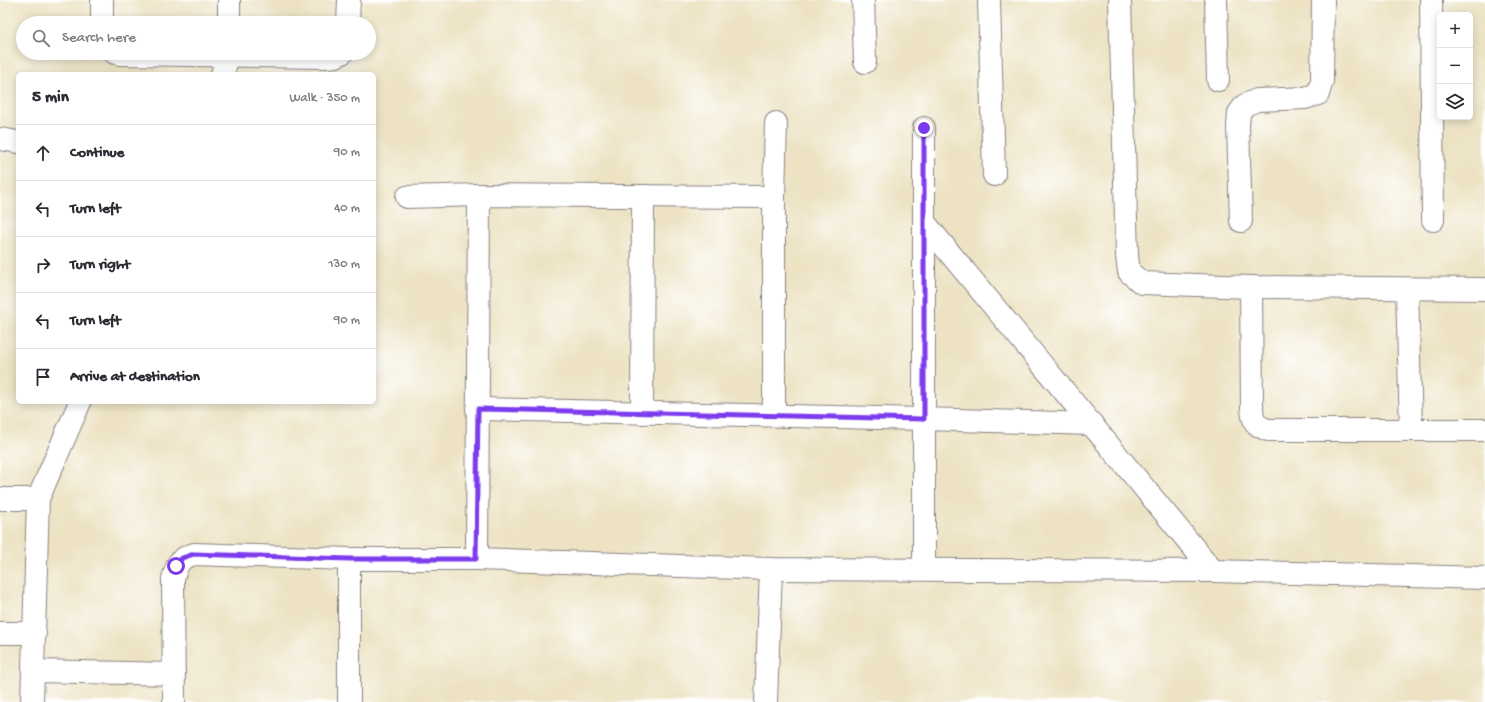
<!DOCTYPE html>
<html lang="en">
<head>
<meta charset="utf-8">
<style>
  :root { --surface:#fff; --page:#f2f2f3; --text:#2b2b33; --muted:#7c7c81; --line:#e1e1e2 }
  body { margin:0; font-family:"Gochi Hand",sans-serif; background:var(--page); color:var(--text) }
  .controls { position:absolute; right:12px; top:12px; display:grid; overflow:hidden; border-radius:6px; box-shadow:0 2px 10px #0003 }
  .controls button { width:36px; height:36px; display:grid; place-items:center; padding:0; border:0; border-bottom:1px solid var(--line); background:var(--surface); color:var(--text); font:20px sans-serif }
  .stop { position:absolute; width:12px; height:12px; margin:-9px; border:3px solid #7c3aed; border-radius:50%; background:#fff }
  .stop.end { background:#7c3aed; border-color:#fff; box-shadow:0 1px 4px #0008 }
  .list { margin:0; padding:0; list-style:none }
  h2 { display:flex; justify-content:space-between; align-items:center; height:52px; margin:0; padding:0 16px; font-size:17px }
  h2 small { font-size:13px; font-weight:400; color:var(--muted) }
  .list li { display:grid; grid-template-columns:26px 1fr auto; gap:12px; align-items:center; box-sizing:border-box; height:56px; padding:0 16px; border-top:1px solid var(--line) }
  .list b { display:block; font-size:15px; white-space:nowrap }
  .list em { font-size:13px; font-style:normal; color:var(--muted) }
  .icon { flex:none; width:22px; height:22px; fill:none; stroke:currentColor; stroke-width:2; stroke-linecap:round; stroke-linejoin:round }
  .map { position:relative; flex:none; width:1485px; height:702px; overflow:hidden }
  .search { position:absolute; background:var(--surface); box-shadow:0 2px 10px #0003; left:16px; top:16px; width:360px; height:44px; display:flex; align-items:center; gap:10px; box-sizing:border-box; padding:0 14px; border-radius:22px; color:var(--muted); font-size:15px }
  .panel { position:absolute; background:var(--surface); box-shadow:0 2px 10px #0003; left:16px; top:72px; width:360px; height:332px; border-radius:6px }
  .map>svg:first-child { display:block }
  .lines { fill:none; stroke-linecap:round; stroke-linejoin:round }
  .street-casing { stroke:#888280; stroke-width:24 }
  .street { stroke:#fff; stroke-width:22 }
  .route { stroke:#7c3aed; stroke-width:5 }
</style>
</head>
<body>
<div class="map">
<svg width="1485" height="702" viewBox="0 0 1485 702">
  <rect width="100%" height="100%" fill="#fff"/>
  <filter id="ink" filterUnits="userSpaceOnUse"><feTurbulence type="fractalNoise" baseFrequency=".025" numOctaves="2"/><feDisplacementMap in="SourceGraphic" scale="8" xChannelSelector="R" yChannelSelector="G"/><feConvolveMatrix kernelMatrix="1 2 1 2 8 2 1 2 1" color-interpolation-filters="sRGB"/></filter>
  <filter id="wash" filterUnits="userSpaceOnUse"><feTurbulence type="fractalNoise" baseFrequency=".012" numOctaves="4" result="noise"/><feDisplacementMap in="SourceGraphic" scale="16" xChannelSelector="R" yChannelSelector="G"/><feGaussianBlur stdDeviation="0.9" result="paint"/><feColorMatrix in="noise" values="0 0 0 0 0 0 0 0 0 0 0 0 0 0 0 0 0 1.4 0 .05"/><feComposite in="paint" operator="in"/></filter>
  <g filter="url(#wash)">
    <rect width="100%" height="100%" fill="#ede3c4"/>
  </g>
  <g filter="url(#ink)">
    <g class="lines">
      <defs>
        <g id="street">
          <polyline points="863,0 865,62"/>
          <polyline points="989,0 994,175"/>
          <polyline points="1120,0 1127,256 1129,272 1142,283 1251,287 1485,289"/>
          <polyline points="1216,0 1218,80"/>
          <polyline points="1431,0 1433,220"/>
          <polyline points="102,23 102,0"/>
          <polyline points="229,23 229,0"/>
          <polyline points="348,23 349,0"/>
          <polyline points="115,53 120,54 326,57 336,56 342,53"/>
          <polyline points="222,74 229,56 229,53"/>
          <polyline points="924,128 924,569"/>
          <polyline points="0,139 18,142"/>
          <polyline points="407,197 479,195"/>
          <polyline points="774,197 774,415"/>
          <polyline points="1241,221 1238,126 1239,113 1245,105 1257,100 1305,98 1318,94 1322,81 1323,0"/>
          <polyline points="924,222 1213,571"/>
          <path d="M1251,287L1252,408C1253,423 1255,425 1268,430H1485"/>
          <polyline points="1407,289 1411,429"/>
          <polyline points="477,409 924,419 1092,424"/>
          <polyline points="642,413 643,196"/>
          <polyline points="0,499 38,499"/>
          <polyline points="477,559 479,195 774,197 776,123"/>
          <polyline points="0,633 35,633"/>
          <polyline points="34,671 174,674"/>
          <polyline points="32,702 38,499 80,402"/>
          <path d="M174,702L173,579C177,564 178,559 194,554L349,559H477L771,569L1213,571L1485,578"/>
          <polyline points="349,702 349,559"/>
          <polyline points="766,702 771,569"/>
        </g>
      </defs>
      <use href="#street" class="street-casing"/>
      <use href="#street" class="street"/>
    </g>
  </g>
  <g class="lines" filter="url(#ink)">
    <polyline class="route" points="176,566 182,558 194,554 349,559 476,559 478,409 924,419 924,128"/>
  </g>
</svg>
<div class="controls">
<button>+</button>
<button>−</button>
<button><svg class="icon" aria-label="layers" viewBox="0 0 24 24"><path d="M12 4l9 5-9 5-9-5zM3 14l9 5 9-5"/></svg></button>
</div>
<div class="stop" style="left:176px;top:566px"></div>
<div class="stop end" style="left:924px;top:128px"></div>
<div class="search"><svg class="icon" aria-label="search" viewBox="0 0 24 24"><circle cx="10" cy="10" r="6"/><path d="M15 15l6 6"/></svg>Search here</div>
<section class="panel">
<h2>5 min<small>Walk · 350 m</small></h2>
<ul class="list">
<li><svg class="icon" aria-label="ahead" viewBox="0 0 24 24"><path d="M12 20V5M6 11l6-6 6 6"/></svg><div><b>Continue</b></div><em>90 m</em></li>
<li><svg class="icon" aria-label="left" viewBox="0 0 24 24"><path d="M17 20v-9H6M10 6l-5 5 5 5"/></svg><div><b>Turn left</b></div><em>40 m</em></li>
<li><svg class="icon" aria-label="right" viewBox="0 0 24 24"><path d="M7 20v-9h11M14 6l5 5-5 5"/></svg><div><b>Turn right</b></div><em>130 m</em></li>
<li><svg class="icon" aria-label="left" viewBox="0 0 24 24"><path d="M17 20v-9H6M10 6l-5 5 5 5"/></svg><div><b>Turn left</b></div><em>90 m</em></li>
<li><svg class="icon" aria-label="arrive" viewBox="0 0 24 24"><path d="M6 21V4h12l-3 4 3 4H6"/></svg><div><b>Arrive at destination</b></div></li>
</ul>
</section>
</div>
</body>
</html>
